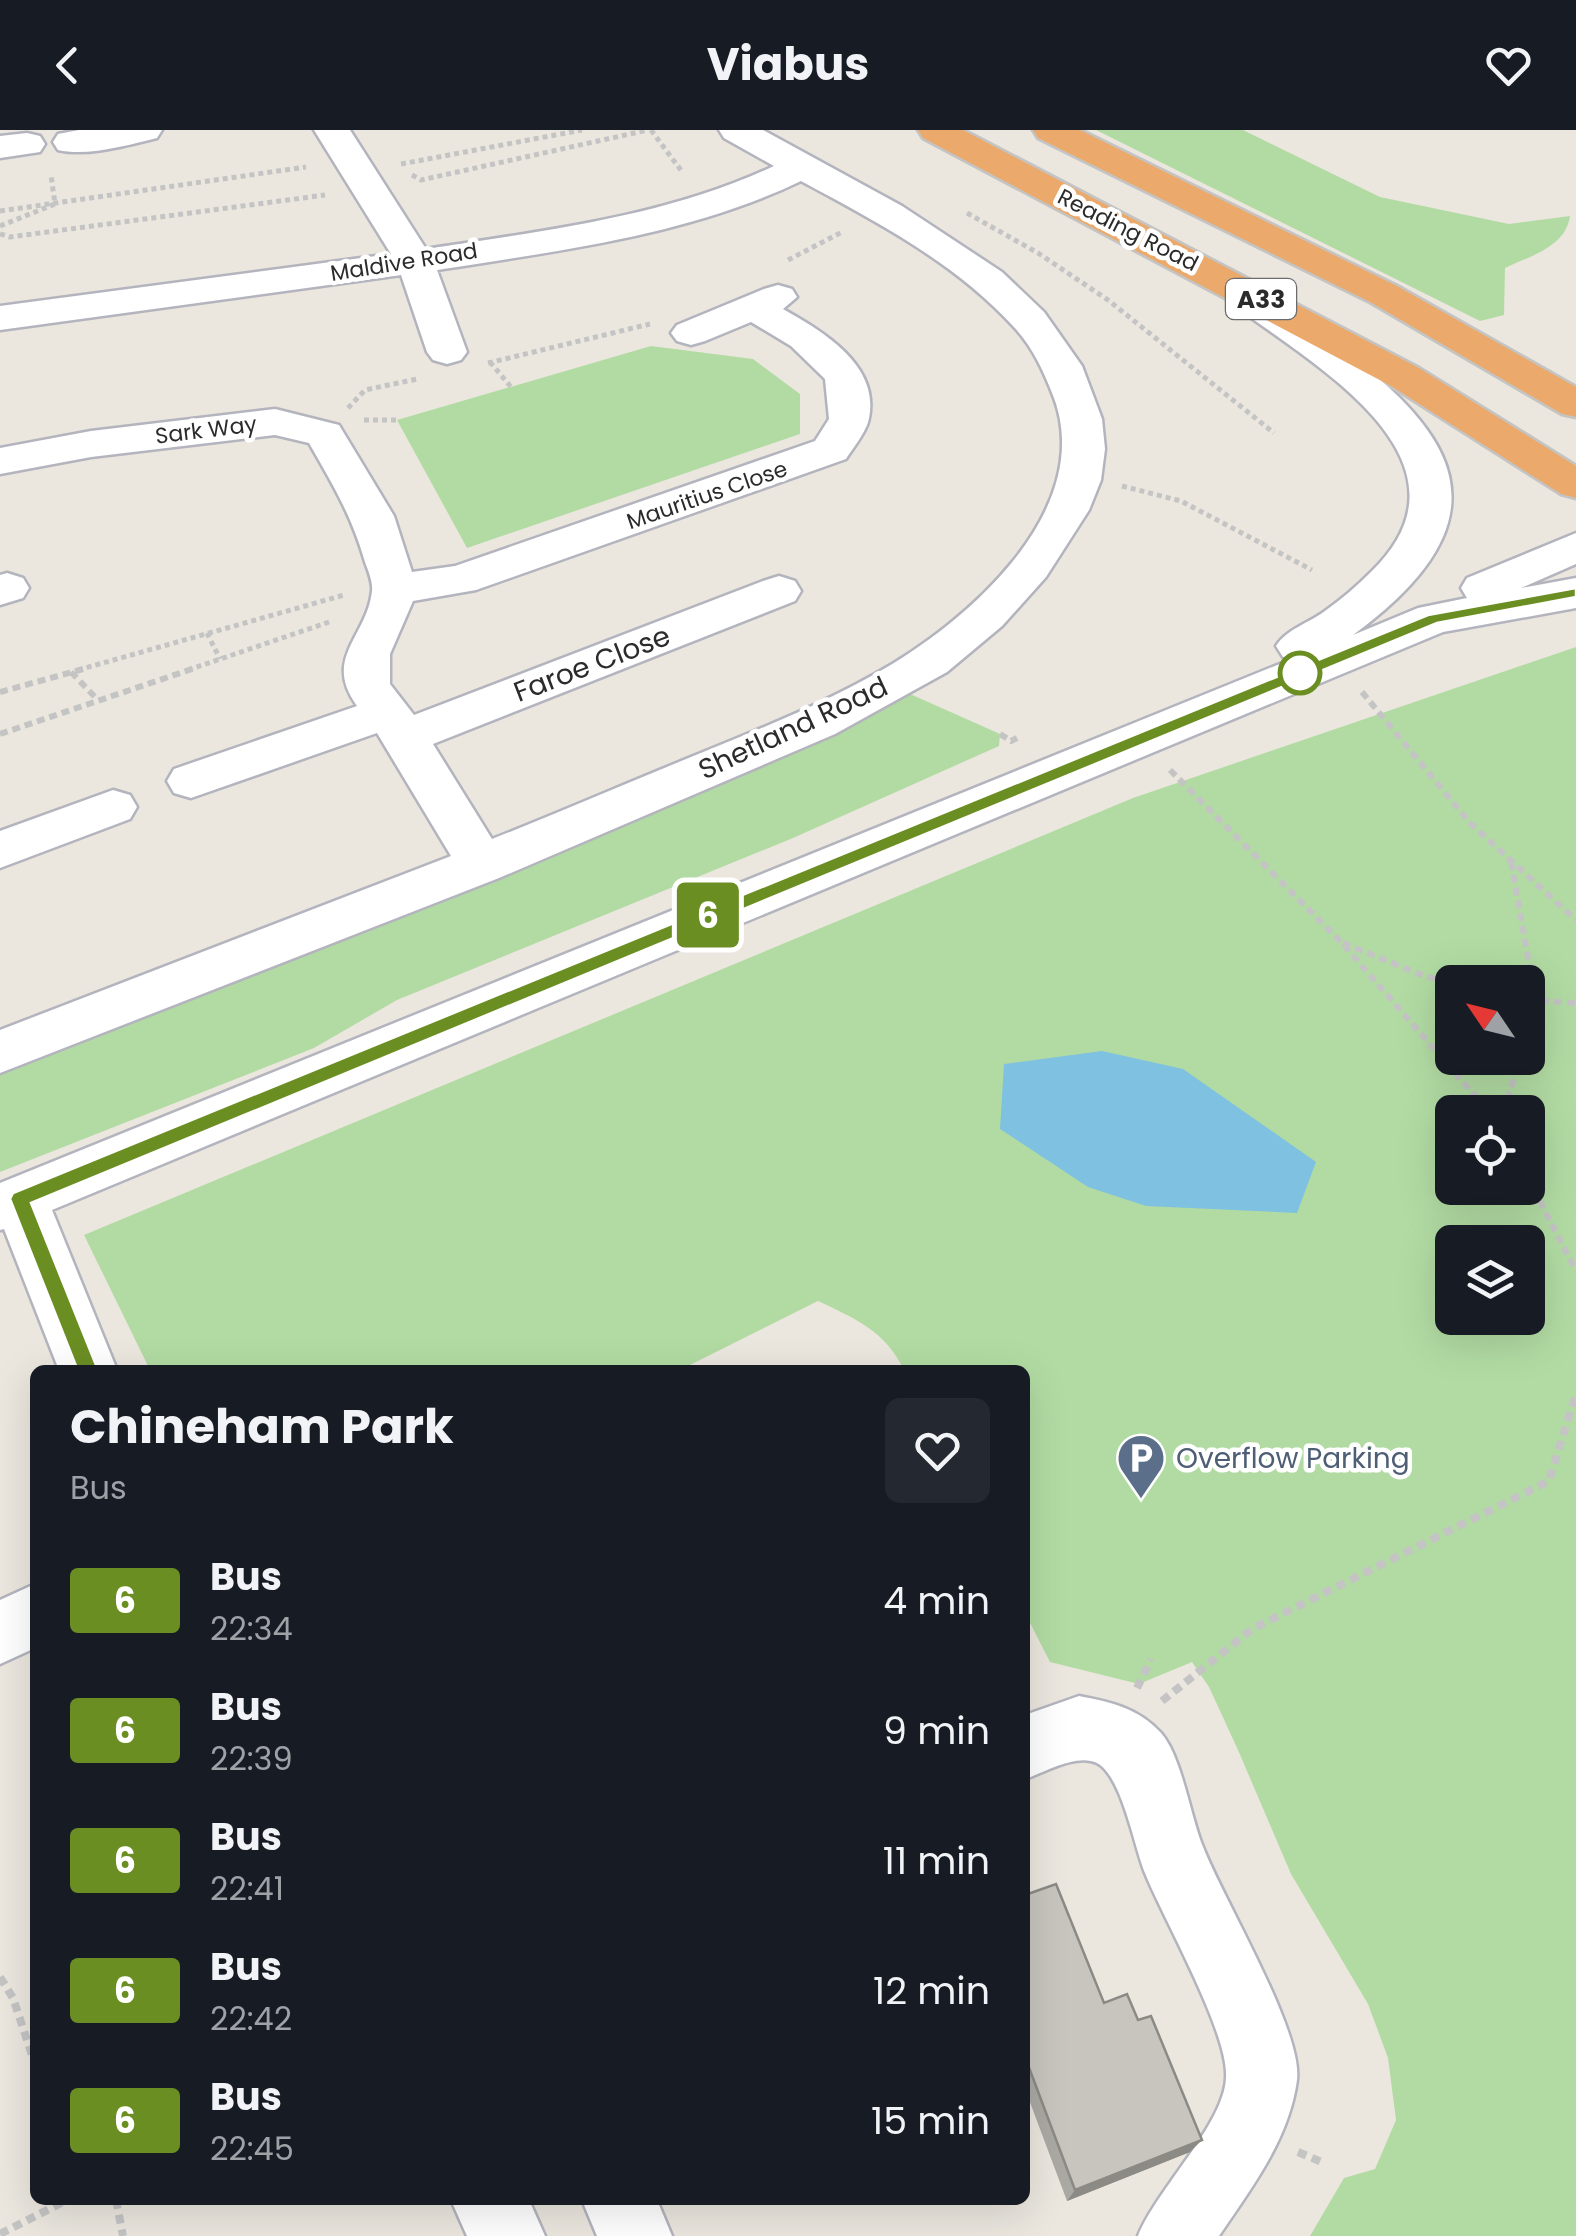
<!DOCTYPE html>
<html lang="en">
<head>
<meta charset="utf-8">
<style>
  :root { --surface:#171b24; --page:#242831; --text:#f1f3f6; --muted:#9ea1a6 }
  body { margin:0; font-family:Poppins,sans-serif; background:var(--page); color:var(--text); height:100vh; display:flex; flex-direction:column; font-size:38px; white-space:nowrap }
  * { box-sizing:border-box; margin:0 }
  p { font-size:32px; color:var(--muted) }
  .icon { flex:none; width:55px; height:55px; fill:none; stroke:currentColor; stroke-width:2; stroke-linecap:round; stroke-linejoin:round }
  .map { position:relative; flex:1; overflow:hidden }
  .side { position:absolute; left:30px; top:1235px; width:1000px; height:840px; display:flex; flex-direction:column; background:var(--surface); border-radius:15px; box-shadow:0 10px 40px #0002 }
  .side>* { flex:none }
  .badge { padding:0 20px; border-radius:8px; font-size:35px; line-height:65px }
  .needle { width:65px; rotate:305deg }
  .controls { position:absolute; left:1435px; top:835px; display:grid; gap:20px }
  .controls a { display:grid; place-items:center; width:110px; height:110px; border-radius:15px; background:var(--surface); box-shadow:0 10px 40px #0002; font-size:50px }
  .map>.badge { position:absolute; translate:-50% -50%; box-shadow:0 0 0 5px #fff }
  .round { display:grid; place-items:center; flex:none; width:105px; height:105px; border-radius:15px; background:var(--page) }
  .summary { display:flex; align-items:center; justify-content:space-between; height:170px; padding:0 40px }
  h1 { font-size:48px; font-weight:700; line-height:75px }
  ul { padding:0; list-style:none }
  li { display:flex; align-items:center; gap:30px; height:130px; padding:0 40px }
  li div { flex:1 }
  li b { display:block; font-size:38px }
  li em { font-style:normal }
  li .badge { min-width:110px; font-weight:700; text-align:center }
  header { display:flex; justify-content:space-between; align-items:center; height:130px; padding:0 40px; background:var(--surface); font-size:45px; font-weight:700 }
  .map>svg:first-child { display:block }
  .green { fill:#b2dba3; fill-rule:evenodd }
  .water { fill:#7fc1e0 }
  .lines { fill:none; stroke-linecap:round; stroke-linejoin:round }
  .minor-casing { stroke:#b3b4bd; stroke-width:5 }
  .highway-casing { stroke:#c4c4c4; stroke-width:5 }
  .path-far2 { stroke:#c4c4c4; stroke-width:5; stroke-dasharray:5 4; stroke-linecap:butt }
  .path-far1 { stroke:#c4c4c4; stroke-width:6; stroke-dasharray:8 5; stroke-linecap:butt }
  .path { stroke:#c4c4c4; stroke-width:8; stroke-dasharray:9 6; stroke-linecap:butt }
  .minor { fill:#fff; fill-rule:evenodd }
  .highway { fill:#ebaa6b; fill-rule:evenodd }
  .wall { fill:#aba9a3 }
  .shaded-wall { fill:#8b8a85 }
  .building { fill:#c7c5be; stroke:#8b8a85; stroke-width:2.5 }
  .line { fill:#6b8e23; stroke:#fff; stroke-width:2.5 }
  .stop-dot { fill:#fff; stroke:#6b8e23; stroke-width:5 }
  .labels { text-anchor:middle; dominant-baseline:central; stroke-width:9; stroke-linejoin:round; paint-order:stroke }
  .far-street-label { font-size:22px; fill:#2b2b2b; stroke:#fff }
  .shield { fill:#fff; stroke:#6b6b6b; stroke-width:2.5 }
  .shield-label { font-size:25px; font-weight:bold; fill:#2b2b2b }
  .street-label { font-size:28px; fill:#2b2b2b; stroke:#fff }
  .service-label { font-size:28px; fill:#4e5e75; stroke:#fff; text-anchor:start }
</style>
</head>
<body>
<header><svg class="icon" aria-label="back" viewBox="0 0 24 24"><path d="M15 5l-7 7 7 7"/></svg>Viabus<svg class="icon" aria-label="heart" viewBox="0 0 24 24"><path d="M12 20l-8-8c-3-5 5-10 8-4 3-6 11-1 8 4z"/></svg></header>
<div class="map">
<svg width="1576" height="2106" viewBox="0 0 1576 2106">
  <rect width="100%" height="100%" fill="#ebe7df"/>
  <path class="green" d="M1096,0H1243L1380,67L1509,94L1570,86C1566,117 1530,126 1505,138L1504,185L1480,191Z
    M651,216L753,229L800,264V304L467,418L397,290Z
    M1576,517V2106H1310L1344,2048L1375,2039L1396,1990L1388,1928L1368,1874L1291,1744L1238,1620L1209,1557L1192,1532L1139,1554L1050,1532L1025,1483V1240H904C885,1201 856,1189 818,1171L680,1240H150L84,1105L1133,668ZM1452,852H1528V928H1452ZM1452,982H1528V1058H1452ZM1452,1112H1528V1188H1452Z
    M890,555L1000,604L999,616L793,708L397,870L314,918L0,1042V922Z"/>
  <path class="water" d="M1102,921L1183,939L1316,1032L1297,1083L1146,1076L1088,1057L1000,999L1004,934Z"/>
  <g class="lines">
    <g class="minor-casing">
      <path id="minor" d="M79,0H162L157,8C128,15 87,27 58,20L53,12L58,4Z
        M314,0H350L426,119C542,101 666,87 774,36L724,8L719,0H763L902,76L1002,142L1044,182L1082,236L1102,289L1105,319L1101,350L1089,380L1046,447L1002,496L947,542L835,604L499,748L0,943V900L451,726L377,603L191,668L174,663L167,651L174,639L357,576C322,528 367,507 372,461C373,452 368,440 365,432C351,384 333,355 309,313L275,305L91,327L0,344V318L91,301L275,279L339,295L394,386L412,442L455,436L815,311L829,289L825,249L791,216L751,192L705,211L691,215L677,211L671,203L677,195L764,159L778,155L792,159L797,167L783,179C822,201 880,235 869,288C867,301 853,318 846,329L476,460L413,471L390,524V554L414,585L763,451L779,446L795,451L801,461L795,471L433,614L492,709C553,685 613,659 674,634C742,606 811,580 875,544C964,495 1096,382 1054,268C1044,242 1033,217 1013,196C954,132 877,92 801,51C689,105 559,121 437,140L467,222L461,230L447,234L433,230L427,222L401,145L0,200V176L391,124Z
        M27,3L40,6L45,14L40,22L0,28V6Z
        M1246,154L1260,158C1396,259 1561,353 1353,505L1418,478L1467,468L1461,458L1467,448L1576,403V434L1521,458L1576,448V478L1443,502L52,1080L117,1240H59L4,1099L0,1100V1053L1292,529L1283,527L1276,516C1287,499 1309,493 1325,481C1342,469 1357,456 1371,442C1487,330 1312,234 1232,174L1227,166L1232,158Z
        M7,443L23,448L29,458L23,468L0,475V445Z
        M113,660L130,665L137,677L130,689L0,738V701Z
        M35,1454V1518L0,1534V1470Z
        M1079,1566C1111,1572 1138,1578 1161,1603C1182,1627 1190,1686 1203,1717C1223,1769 1303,1901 1297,1950C1289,2010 1251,2058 1219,2106H1138C1157,2059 1224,1994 1226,1948C1229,1903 1164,1790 1145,1743C1134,1716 1122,1646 1097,1633C1077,1623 1045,1642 1025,1649V1585Z
        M451,2070H529L545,2106H467Z
        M582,2070H657L672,2106H597Z"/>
    </g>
    <g class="highway-casing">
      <path id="highway" d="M918,0H963L1419,238L1576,336V368L1561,364L1391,256L923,8Z
        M1033,0H1080L1397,156L1576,257V287L1562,284L1370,172L1038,8Z"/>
    </g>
    <path class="path-far2" d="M651,0L683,43
      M401,34L582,0
      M412,45L421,50L648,0
      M0,81L306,37
      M967,83L1038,123L1108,170L1274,303
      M0,96L55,74L51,45
      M0,104L10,107L325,65
      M788,130L844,101
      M490,232L511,257
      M488,233L650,194
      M348,278L365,260L417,249
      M364,290H397
      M1122,356L1181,371L1312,440
      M207,503L220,529
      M78,540L344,465
      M188,540L332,491"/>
    <path class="path-far1" d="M71,542L97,569
      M0,562L87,538
      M1362,562L1470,693L1576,790
      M0,604L195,538
      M1000,604L1011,611L1017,608
      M1170,640L1342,813L1489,982
      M1511,732L1536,872L1528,902
      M1343,813L1424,846L1452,853
      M1528,870L1576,873
      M1504,982L1520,928
      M1528,1048L1576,1141"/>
    <path class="path" d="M1137,1558L1151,1529
      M1162,1571L1252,1499L1549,1351L1576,1263
      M0,1847L13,1868L35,1934
      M1298,2022L1324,2033
      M116,2070L123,2106
      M0,2104L67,2070"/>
    <use href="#minor" class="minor"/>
    <use href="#highway" class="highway"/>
  </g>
  <path class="wall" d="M1025,1765L1104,1873L1190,2022L1067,2071L1025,1959Z"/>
  <path class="shaded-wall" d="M1202,2010L1190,2022L1067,2071L1075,2060Z"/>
  <path class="building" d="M1056,1754L1104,1873L1127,1864L1138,1890L1151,1886L1202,2010L1075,2060L1025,1927V1765Z"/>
  <path class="line" d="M1576,458V467L1437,493L31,1073L98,1240L95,1246H80L10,1069L13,1063L1428,485Z"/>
  <defs>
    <g id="parking-pin" transform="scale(2.5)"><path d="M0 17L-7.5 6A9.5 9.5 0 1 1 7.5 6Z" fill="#5c6f8a" stroke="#fff"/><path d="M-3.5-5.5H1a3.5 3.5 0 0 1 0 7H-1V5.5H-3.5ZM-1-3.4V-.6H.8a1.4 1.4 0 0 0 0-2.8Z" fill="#fff"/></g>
  </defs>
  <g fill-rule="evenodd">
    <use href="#parking-pin" x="1141" y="1328"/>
  </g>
  <circle class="stop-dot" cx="1300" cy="543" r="20"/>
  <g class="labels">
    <g class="far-street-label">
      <text transform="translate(1128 100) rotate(27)">Reading Road</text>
      <text transform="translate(404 132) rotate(-9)">Maldive Road</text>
      <text transform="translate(206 300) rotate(-7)">Sark Way</text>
      <text transform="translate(707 365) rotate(-19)">Mauritius Close</text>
    </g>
    <rect class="shield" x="1226" y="149" width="70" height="40" rx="8"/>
    <g class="shield-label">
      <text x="1261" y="169">A33</text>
    </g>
    <g class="street-label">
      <text transform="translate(592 534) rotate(-21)">Faroe Close</text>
      <text transform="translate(793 598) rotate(-25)">Shetland Road</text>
    </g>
    <g class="service-label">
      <text x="1176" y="1328">Overflow Parking</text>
    </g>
  </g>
</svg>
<div class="controls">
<a><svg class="needle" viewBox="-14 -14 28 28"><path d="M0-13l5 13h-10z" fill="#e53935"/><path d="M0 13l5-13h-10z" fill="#9ea1a6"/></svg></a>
<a><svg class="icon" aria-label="locate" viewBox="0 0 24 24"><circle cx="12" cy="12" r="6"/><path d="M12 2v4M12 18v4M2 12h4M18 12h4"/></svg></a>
<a><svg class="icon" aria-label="layers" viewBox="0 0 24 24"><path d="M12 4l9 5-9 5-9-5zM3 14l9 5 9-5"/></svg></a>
</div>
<b class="badge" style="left:708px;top:785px;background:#6b8e23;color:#fff">6</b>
<section class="side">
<div class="summary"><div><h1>Chineham Park</h1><p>Bus</p></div><a class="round"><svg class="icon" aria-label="heart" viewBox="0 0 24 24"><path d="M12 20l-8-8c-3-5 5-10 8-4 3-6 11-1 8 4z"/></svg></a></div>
<ul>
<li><span class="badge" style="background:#6b8e23;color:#fff">6</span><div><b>Bus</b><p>22:34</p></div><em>4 min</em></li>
<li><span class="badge" style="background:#6b8e23;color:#fff">6</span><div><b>Bus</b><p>22:39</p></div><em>9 min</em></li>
<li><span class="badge" style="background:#6b8e23;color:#fff">6</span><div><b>Bus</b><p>22:41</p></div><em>11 min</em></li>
<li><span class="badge" style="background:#6b8e23;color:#fff">6</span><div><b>Bus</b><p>22:42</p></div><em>12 min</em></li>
<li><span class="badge" style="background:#6b8e23;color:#fff">6</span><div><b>Bus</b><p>22:45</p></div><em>15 min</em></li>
</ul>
</section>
</div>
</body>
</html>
